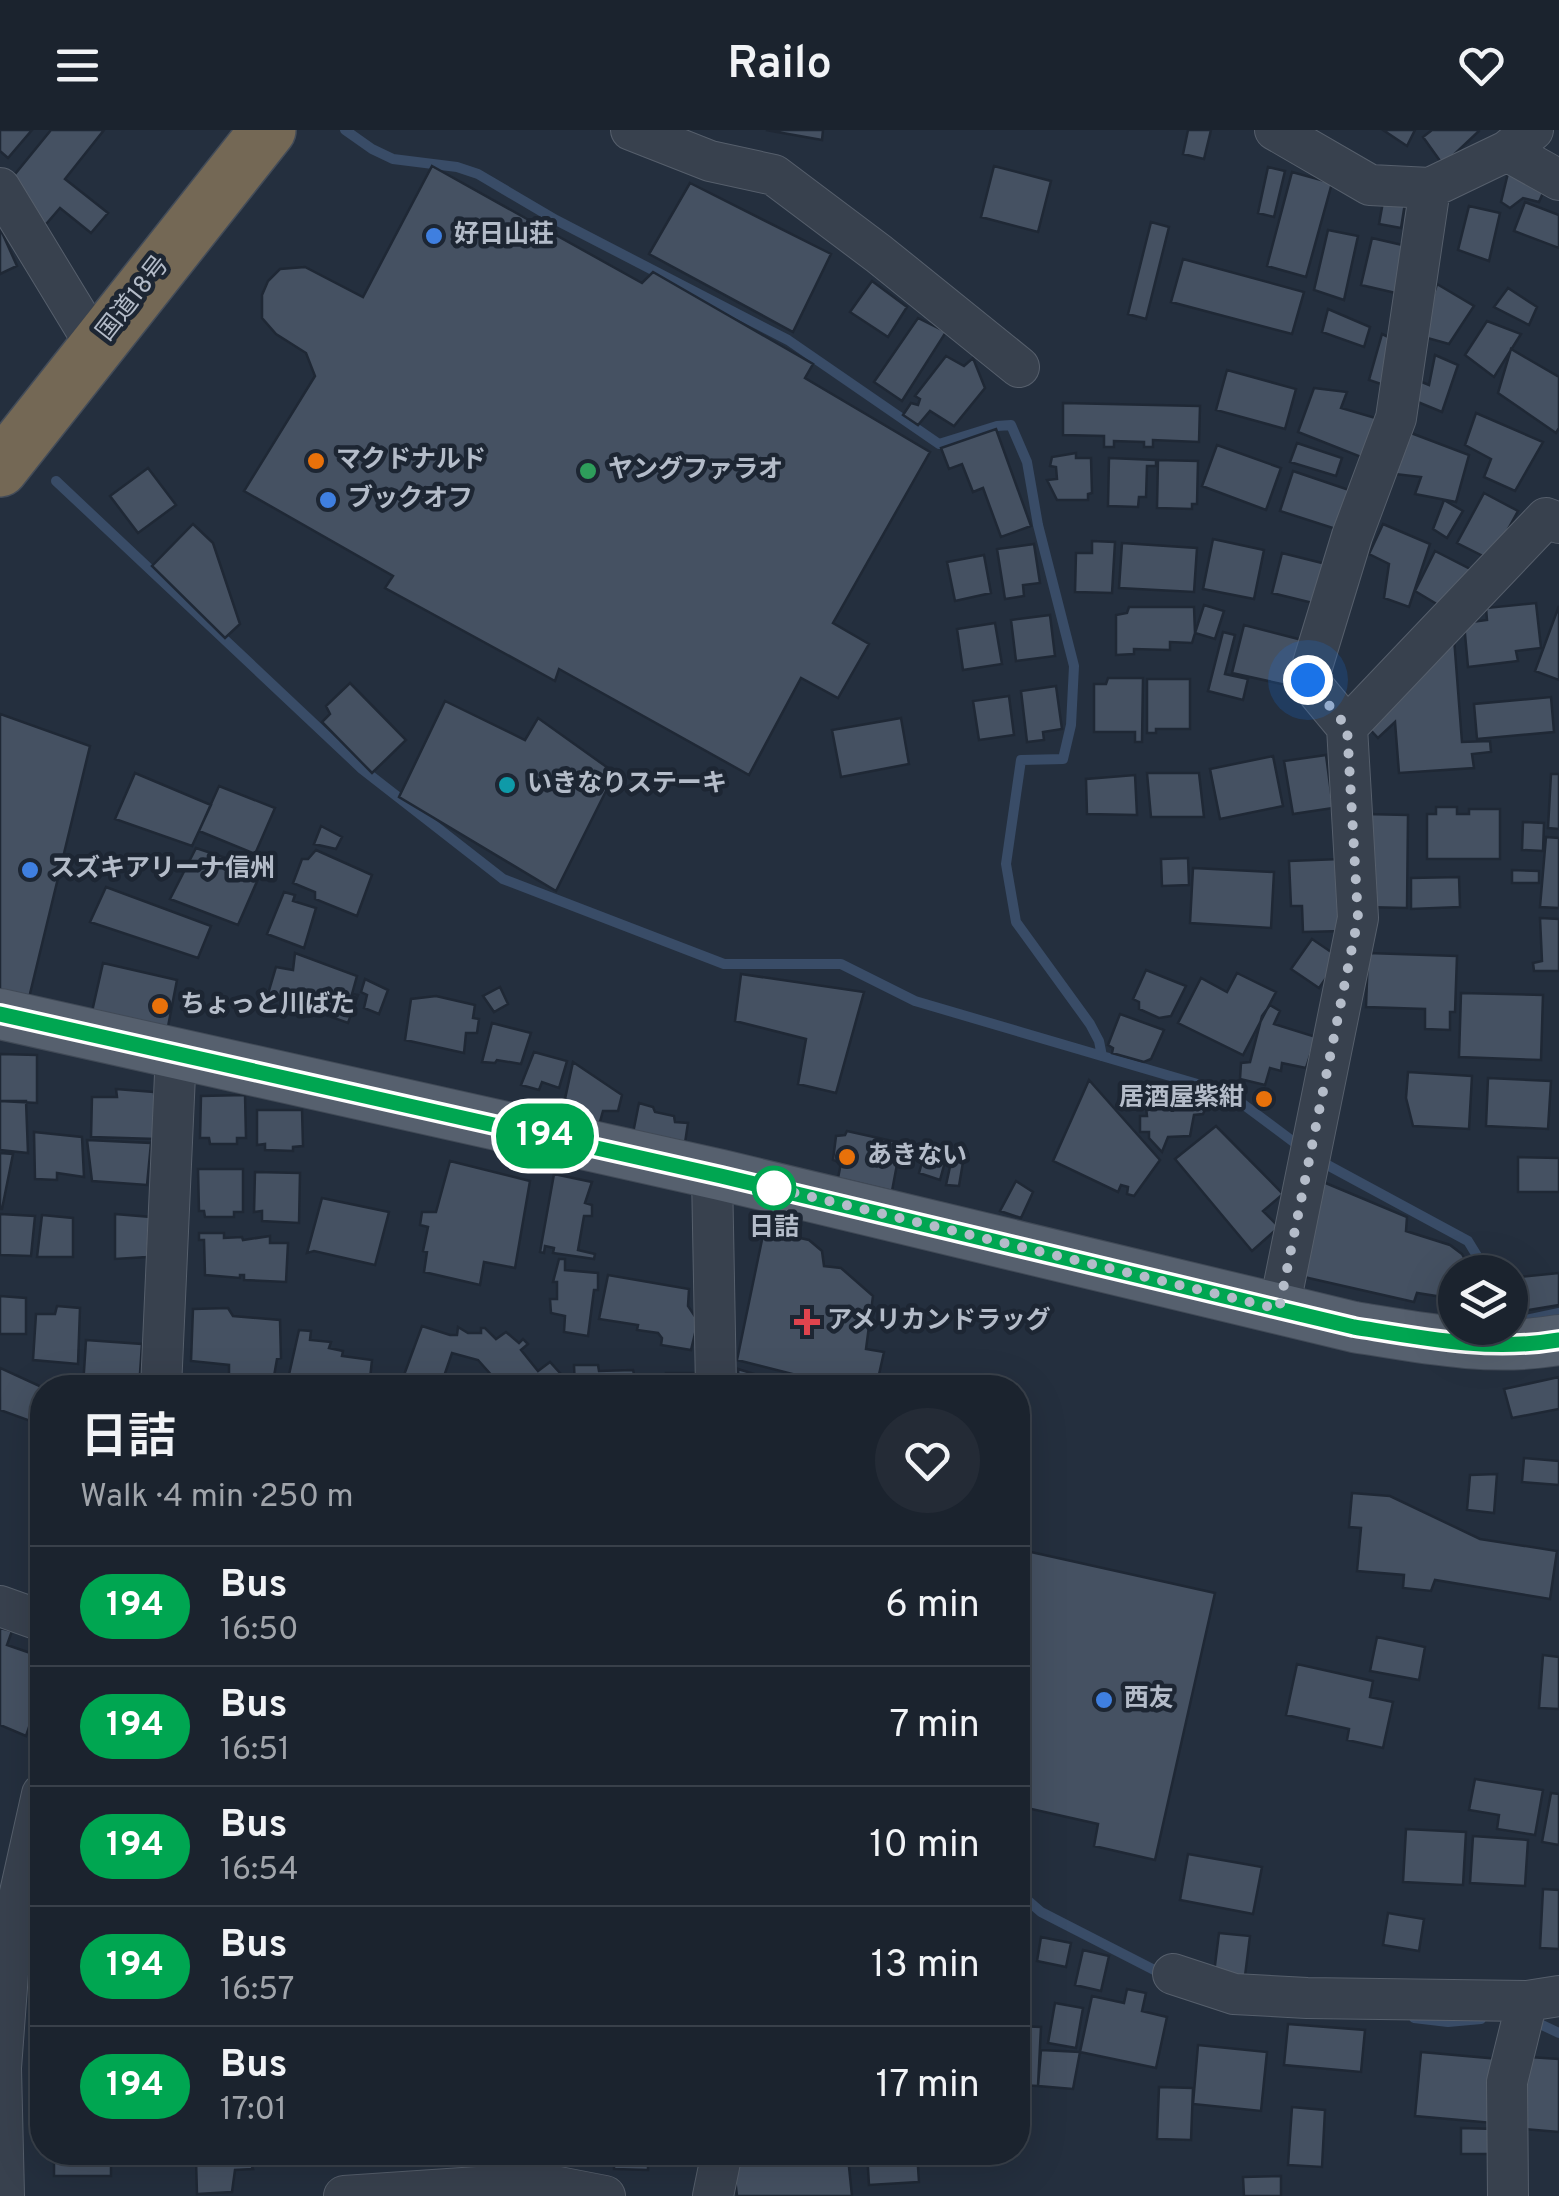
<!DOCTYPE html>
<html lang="en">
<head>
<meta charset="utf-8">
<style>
  :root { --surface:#1b232e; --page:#242b36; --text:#f1f3f6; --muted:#a0a4aa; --line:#39404a }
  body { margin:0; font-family:Overpass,"Noto Sans JP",sans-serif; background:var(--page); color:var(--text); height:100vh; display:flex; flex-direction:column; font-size:38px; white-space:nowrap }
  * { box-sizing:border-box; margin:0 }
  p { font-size:32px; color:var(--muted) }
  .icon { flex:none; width:55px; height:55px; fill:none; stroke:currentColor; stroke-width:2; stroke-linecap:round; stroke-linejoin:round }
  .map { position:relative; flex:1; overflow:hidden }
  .drawer { position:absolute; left:30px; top:1245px; width:1000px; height:790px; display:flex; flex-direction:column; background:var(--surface); border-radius:40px; box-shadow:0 10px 40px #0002,0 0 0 2px var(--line) }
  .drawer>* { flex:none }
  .badge { padding:0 20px; border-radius:32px; font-size:35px; line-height:65px }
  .fabs { position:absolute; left:1438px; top:1125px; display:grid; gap:20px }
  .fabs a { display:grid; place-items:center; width:90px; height:90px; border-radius:50%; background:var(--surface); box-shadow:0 10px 40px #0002,0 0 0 2px var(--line); font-size:50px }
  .you { position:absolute; width:50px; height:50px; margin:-25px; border:8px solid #fff; border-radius:50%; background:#1a73e8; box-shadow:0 0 0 15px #1a73e833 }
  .map>.badge { position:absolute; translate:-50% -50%; box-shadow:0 0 0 5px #fff }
  .round { display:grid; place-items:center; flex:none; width:105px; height:105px; border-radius:52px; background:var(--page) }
  .head { display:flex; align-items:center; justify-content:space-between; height:170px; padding:0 50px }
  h1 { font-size:48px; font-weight:600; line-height:75px }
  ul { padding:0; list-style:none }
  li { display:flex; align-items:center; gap:30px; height:120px; padding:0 50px; border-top:2px solid var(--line) }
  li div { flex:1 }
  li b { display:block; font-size:38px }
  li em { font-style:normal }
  li .badge { min-width:110px; font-weight:700; text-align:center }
  header { display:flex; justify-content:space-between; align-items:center; height:130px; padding:0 50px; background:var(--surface); font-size:45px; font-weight:600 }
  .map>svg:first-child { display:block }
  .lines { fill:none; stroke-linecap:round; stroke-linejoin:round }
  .stream { stroke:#394c67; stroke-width:10 }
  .building { fill:#455162; stroke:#1f2835; stroke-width:2.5 }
  .minor-casing { stroke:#565f6c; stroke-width:42 }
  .major-casing { stroke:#414a57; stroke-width:52 }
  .highway-casing { stroke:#434c59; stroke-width:58 }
  .minor { stroke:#38414e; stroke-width:40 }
  .major { stroke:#56606e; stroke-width:50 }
  .highway { stroke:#746855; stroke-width:55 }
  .line-casing { stroke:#fff; stroke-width:22 }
  .line { stroke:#00a651; stroke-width:15 }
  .walk { stroke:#b4bcc9; stroke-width:10; stroke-dasharray:0 18 }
  .shop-dot { fill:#3f7fe0; stroke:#1d2633; stroke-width:4 }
  .food-dot { fill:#e8710a; stroke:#1d2633; stroke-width:4 }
  .leisure-dot { fill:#2e9e5b; stroke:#1d2633; stroke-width:4 }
  .culture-dot { fill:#0f9aa8; stroke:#1d2633; stroke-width:4 }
  .stop-dot { fill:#fff; stroke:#00a651; stroke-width:5 }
  .health-dot { fill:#e0444e; stroke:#1d2633; stroke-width:4 }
  .labels { text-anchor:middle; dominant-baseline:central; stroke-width:9; stroke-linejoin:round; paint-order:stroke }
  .poi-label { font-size:25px; font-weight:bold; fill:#b4bcc9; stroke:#1d2633; text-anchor:start }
  .street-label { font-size:25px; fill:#b4bcc9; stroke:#1d2633 }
  .stop-label { font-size:25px; font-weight:bold; fill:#b4bcc9; stroke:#1d2633 }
</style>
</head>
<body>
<header><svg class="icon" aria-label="menu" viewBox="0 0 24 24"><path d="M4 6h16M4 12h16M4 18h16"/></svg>Railo<svg class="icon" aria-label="heart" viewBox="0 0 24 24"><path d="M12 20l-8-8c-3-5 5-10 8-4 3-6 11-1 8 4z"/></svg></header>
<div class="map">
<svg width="1559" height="2066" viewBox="0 0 1559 2066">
  <rect width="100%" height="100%" fill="#242f3e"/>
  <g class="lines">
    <path class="stream" d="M345,0L372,19L393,29L457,37L478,44L556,90L788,210L939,314L997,296L1011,295L1027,332L1038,395L1074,536L1071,595L1063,629L1021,630L1006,734L1016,792L1090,894L1099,911L1102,926
      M56,351L362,639L503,749L724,834H841L915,871L1228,963L1299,1016
      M1320,1031L1468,1111L1487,1142
      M1526,1190L1559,1183
      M1018,1762L1041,1782L1164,1845
      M1414,1888L1448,1892L1481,1889
      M1542,1895L1559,1903"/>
  </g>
  <path class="building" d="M0,0H32L8,28L0,21Z
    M51,0H104L65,49L108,83L91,103L60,78L47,93L31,102L7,54Z
    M766,0H823L822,10Z
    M1188,0H1211L1204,29L1183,24Z
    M1383,0H1415L1407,16Z
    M1432,0H1479V1L1443,35L1423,7Z
    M432,36L642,153L653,142L813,234L805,248L930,322L833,493L869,514L838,568L801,548L749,645L559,539L555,551L385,458L393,446L244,361L315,246L306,223L276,204L262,188V165L268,151L280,139L305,137L363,167Z
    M994,36L1051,51L1038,102L981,87Z
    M1268,37L1285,41L1274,87L1258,83Z
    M1292,42L1332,53L1306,147L1267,136Z
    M1508,43L1543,63L1539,72L1523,68L1510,78L1501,72Z
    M690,53L831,124L793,202L649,124Z
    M1384,66L1405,73L1401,98L1379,94Z
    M1525,72L1559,85V118L1514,101Z
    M1469,76L1500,83L1489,131L1458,120Z
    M1151,92L1169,97L1146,189L1128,184Z
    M0,98L17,136L0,144Z
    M1328,100L1358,106L1344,170L1314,160Z
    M1372,108L1411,117L1400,164L1361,155Z
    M1183,129L1304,162L1292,204L1171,172Z
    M872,151L907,177L888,207L850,182Z
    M1437,154L1474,176L1449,214L1420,206Z
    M1508,158L1537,177L1529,195L1494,177Z
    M1328,179L1370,197L1364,217L1322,202Z
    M918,188L946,202L902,271L874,252Z
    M1487,191L1521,204L1494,247L1465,225Z
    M1382,204L1397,211L1390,257L1369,250Z
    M1511,219L1559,247V298L1556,303L1498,263Z
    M1435,225L1458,235L1442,282L1408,268L1412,248L1429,255Z
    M946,226L964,236L973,228L985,258L954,296L930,281L918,295L903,285L911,273L918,275L920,269L915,266Z
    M1227,240L1296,259L1285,299L1216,280Z
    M1314,258L1347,262L1341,278L1379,289L1361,327L1298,302Z
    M1063,273L1200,276L1199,312L1153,310V317H1144V312L1114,311V317H1104V306L1063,305Z
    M1476,283L1543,312L1515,361L1484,347L1491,329L1465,315Z
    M996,299L1031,396L1001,407L983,358L973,362L962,334L949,339L941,318Z
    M1411,303L1469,325L1456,372L1415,364L1421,347L1395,344Z
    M1297,313L1342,328L1336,346L1290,332Z
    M1217,315L1281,338L1266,380L1202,356Z
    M1076,323V328H1091L1092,363L1088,364V370H1057L1047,350L1057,349L1056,337L1050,336L1052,327Z
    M1109,328L1156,330V336H1147L1146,367H1139L1138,377L1108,376Z
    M1158,330L1198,331L1197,374H1192V379L1157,378Z
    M148,338L176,375L138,403L110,366Z
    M1293,341L1355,362L1342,401L1280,381Z
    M1484,363L1518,381L1491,430L1457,413Z
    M1444,370L1463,381L1447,408L1433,399Z
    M193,394L213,413L240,494L225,508L152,436Z
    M1383,394L1430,414L1409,477L1384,468L1389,434L1369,424Z
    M1213,409L1264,420L1254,469L1203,459Z
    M1092,411L1115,412L1112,463L1075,462L1076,423H1092Z
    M1122,413L1197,418L1194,462L1119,458Z
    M1034,414L1040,453L1023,455L1024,466L1005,469L997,419Z
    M1435,421L1472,440L1440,476L1415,461Z
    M1282,423L1330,435L1321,475L1272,463Z
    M984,425L991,463L955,471L947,432Z
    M1536,473L1541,518L1516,521L1518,531L1468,537L1464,493L1487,490L1486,478Z
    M1204,475L1224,481L1215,509L1195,503Z
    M1559,476V550L1535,541Z
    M1129,477H1194L1195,503L1192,513L1170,512V520L1134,519V524L1116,525V485L1127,483Z
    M1050,485L1055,526L1016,531L1011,490Z
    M995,493L1002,534L963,540L957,499Z
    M1244,495L1306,511L1295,557L1232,543Z
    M1223,502L1235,505L1225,544L1248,549L1243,570L1208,561Z
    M1454,508L1462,612L1490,611L1491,622L1472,624L1474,638L1399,643L1395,592L1378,608L1365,594Z
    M1108,548H1143L1142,612H1135V602H1094V554H1106Z
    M1147,549H1190V599H1156V603H1147Z
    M350,553L406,610L372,643L322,592L330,584L326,576Z
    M1056,556L1062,599L1043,602L1044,610L1027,612L1021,561Z
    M1009,566L1014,605L979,610L973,571Z
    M1551,567L1554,602L1477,609L1474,574Z
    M445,571L525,610L538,588L615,643L556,761L399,667Z
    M0,584L90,616L28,872L0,864Z
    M901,588L909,634L841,647L832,600Z
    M1326,625L1333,678L1293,684L1284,631Z
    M1273,626L1283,676L1220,689L1210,639Z
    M135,643L211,675L192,716L115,689Z
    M1147,643H1199L1204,687H1151Z
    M1551,644H1559V699L1548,698Z
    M1135,645L1137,685L1087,684L1086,649Z
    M219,656L275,678L255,724L199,701Z
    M1436,677H1457V684H1469V679H1500V729H1427V684H1436Z
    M1365,684L1408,685L1407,778L1364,777Z
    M1523,692L1544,693L1543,721L1522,720Z
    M321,696L342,707L336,719L314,714Z
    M1546,707L1559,708V778L1540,777Z
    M196,718L262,740L238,795L170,769Z
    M316,720L372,745L357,786L315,769V762L293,753L302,729H308Z
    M1188,728L1189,755L1162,756L1161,729Z
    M1340,729L1343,801L1303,802L1302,776H1291L1289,731Z
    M1193,738L1274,742L1271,798L1190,793Z
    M1512,740L1539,741V753H1512Z
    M1459,747L1460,777L1411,779V748Z
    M106,757L211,796L198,828L90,792Z
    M284,762L295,765L293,771L316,778L304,818L267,804Z
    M1540,788L1559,789V841H1534L1533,833L1542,831Z
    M1312,809L1340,828L1319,858L1291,839Z
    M295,823L357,846L352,864L358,865L348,893L268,864L276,837L293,840Z
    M1368,823L1457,826L1455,882H1450V900L1425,899V879L1366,877Z
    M103,833L177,850L166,907L91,886Z
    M1146,840L1186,856L1171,886L1159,888L1139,879V872L1133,869Z
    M1237,843L1276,862L1243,925L1178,893L1201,848L1227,862Z
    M741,844L864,862L836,963L798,954L806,909L735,891Z
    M365,849L388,860L379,884L364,878L367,865L361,862Z
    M500,857L508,874L494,882L483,866Z
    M1461,863L1543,865L1541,930L1459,927Z
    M436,866L475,875L473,888L479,889L477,903H466L464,923L405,910L411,869Z
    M1270,875L1280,881L1274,894L1316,907L1306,938L1282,933L1281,941L1270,938L1265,955L1240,949L1241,933L1250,932L1262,886Z
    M1120,884L1164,900L1151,929L1144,932L1112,923L1113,918L1108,915Z
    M492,893L531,903L521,934L497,930L495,933L482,932Z
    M534,922L567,931L559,958L542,952L539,960L521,955Z
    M0,924L37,925V973L0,971Z
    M573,932L622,965L618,981H603L598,999L560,992Z
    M1408,942L1472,946L1469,999L1413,996L1406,968Z
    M1488,948L1551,951L1548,999L1486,996Z
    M1089,950L1160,1030L1134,1066L1127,1064L1128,1057L1121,1055L1118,1062L1053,1031Z
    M1137,957L1195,968L1198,973L1207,975L1203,984L1194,985L1190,1006L1168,1007L1162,1022L1149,1008V1002H1140V986H1147L1146,977H1134Z
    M116,959L154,962L157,1009L91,1007L92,967H117Z
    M245,965L246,1008H237V1014H210L209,1008H200L201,966Z
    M0,971H26L28,1023L0,1020Z
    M639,973L653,977L655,982L674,986L675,992L688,993L685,1013L632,1008Z
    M257,980H302L303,1016L293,1017V1021L265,1020V1014L257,1015Z
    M1216,996L1283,1064L1263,1081L1279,1097L1252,1121L1175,1029Z
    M847,1001L901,1013L892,1061L838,1048L841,1033L833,1030L836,1006L845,1005Z
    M34,1002L82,1007L84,1047L57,1043V1050L35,1049Z
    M87,1010L151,1013L147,1055L92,1051Z
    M925,1022L946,1028L940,1050L919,1043Z
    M0,1023L13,1024L2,1079H0Z
    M1518,1027L1559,1028V1062H1518Z
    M450,1031L530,1051L515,1138L484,1132L480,1155L424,1142L427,1122L423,1121L428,1097L420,1095L422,1082H436Z
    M951,1032H963L959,1056L946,1055Z
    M198,1039H243V1082H234V1087H205L204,1081H199Z
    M255,1042L300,1043L299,1093L262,1091V1081L254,1082Z
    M554,1044L592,1052L585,1073L592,1075V1086H584L578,1120L595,1124L594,1129L553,1123L554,1118L545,1116L544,1123L540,1122Z
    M1316,1049L1407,1087L1406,1101L1450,1115L1462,1124L1472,1142H1455V1169L1417,1163L1414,1172L1304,1147Z
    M1016,1051L1033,1062L1021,1088L1000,1081Z
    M322,1068L389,1082L375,1135L314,1121L307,1123Z
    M0,1084L35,1086L31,1126L0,1125Z
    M115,1084L151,1087L147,1127L115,1129Z
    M42,1085L73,1088V1127H37Z
    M764,1100L809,1110L822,1121L824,1136L841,1138L873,1166L866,1219L884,1222L876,1258H824V1252L737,1230Z
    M199,1103H224V1108L242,1107L243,1110L270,1106V1113H288L286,1152L244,1150V1145H240V1148L205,1145L204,1110H199Z
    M559,1129H565V1140L598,1143V1160H594L588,1206L564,1202L565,1186L551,1183L550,1169H557V1152H553Z
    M1559,1143V1175L1510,1183V1148Z
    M608,1145L689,1159L688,1176L698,1191L691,1220L661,1215L662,1208L658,1203L637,1200L638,1195L599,1189Z
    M0,1166L26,1168V1204H0Z
    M57,1176L80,1178L78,1234L33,1230L36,1184H55Z
    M228,1178L233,1186L280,1190L281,1228L277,1229L273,1252L229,1250V1235L191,1231L193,1179Z
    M422,1196L450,1205H457L458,1197L468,1203H481V1198H485L496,1209L506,1202L519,1213L523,1209L528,1214L521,1220L538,1241L550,1232L569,1253L565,1258H503L478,1230L452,1223L440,1258L404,1245Z
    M299,1200L311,1201L310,1210L331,1212L329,1218L343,1221L342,1226L372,1230L369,1258H286Z
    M86,1210L142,1214L139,1258L83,1257Z
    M574,1235H598L599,1241L633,1240L634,1244L652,1245V1258H575Z
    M0,1238L44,1258L42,1271L33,1292L0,1280Z
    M738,1239L777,1251L812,1254V1258H739Z
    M666,1243H699V1258H666Z
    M1559,1247V1279L1512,1288L1504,1259Z
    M1524,1328L1559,1331V1355L1522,1352Z
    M1497,1344L1494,1383L1467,1380L1470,1345Z
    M1352,1363L1390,1366L1480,1409L1557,1421L1550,1469L1435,1450L1431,1461L1403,1458L1404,1445L1357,1441L1361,1398L1349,1397Z
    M1022,1420L1215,1463L1155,1730L1094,1716L1098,1694L1018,1676V1438Z
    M0,1498L12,1501L7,1515L42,1527V1559L26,1606L0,1595Z
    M1377,1507L1425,1517L1419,1550L1370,1541Z
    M1543,1525L1559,1527V1579L1539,1578Z
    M1297,1534L1373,1551L1370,1567L1393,1572L1383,1618L1347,1610L1349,1599L1286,1585Z
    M1475,1649L1543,1660L1535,1705L1497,1699L1499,1685L1469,1680Z
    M1551,1663L1559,1664V1715L1542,1712Z
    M1406,1699L1466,1702L1463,1755L1403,1752Z
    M1473,1706L1528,1710L1525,1756L1470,1753Z
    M1188,1724L1262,1737L1253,1784L1180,1770Z
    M1543,1759L1559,1760V1819L1540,1818Z
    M1388,1783L1424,1789L1419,1821L1383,1815Z
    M1219,1803L1250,1806L1245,1846L1214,1843Z
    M1041,1807L1071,1813L1066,1837L1037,1831Z
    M1083,1820L1109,1826L1101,1861L1075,1855Z
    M1127,1859L1146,1863L1142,1881L1167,1887L1156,1938L1080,1922L1092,1866L1124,1873Z
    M1055,1873L1083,1878L1076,1918L1048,1913Z
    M1288,1894L1365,1900L1361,1942L1284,1935Z
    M1018,1896L1041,1897L1038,1956L1018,1955Z
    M1198,1915L1267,1922L1261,1981L1193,1974Z
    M1041,1920L1080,1922L1073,1959L1038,1956Z
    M1421,1922L1499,1929L1493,1993L1415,1986Z
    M1529,1927L1559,1929V2002L1523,1999Z
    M1159,1957L1193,1958L1191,2010L1157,2009Z
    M1292,1977L1325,1980L1322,2037L1288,2035Z
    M1461,1998L1494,1999V2024H1461Z
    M54,2022H111V2046H54Z
    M380,2022L379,2032L332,2033V2024Z
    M424,2022H513L425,2030Z
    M614,2022H648V2040L614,2039Z
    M867,2022H917L919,2052L869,2055Z
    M848,2027L852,2066H737L733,2032Z
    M196,2030L250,2032L253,2039L235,2040L232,2062L197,2064Z
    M1281,2046V2066H1244L1243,2047Z"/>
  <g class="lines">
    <g class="minor-casing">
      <path id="minor" d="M631,0L710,31L774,45L879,124L1019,237
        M1275,0L1370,55L1430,58L1507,21L1533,0
        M1507,21L1559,50
        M0,58L96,216
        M1347,597L1546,388L1559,393
        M712,1044L716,1258
        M1279,1179L1358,788L1347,597L1308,550L1352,406L1396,288L1430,58
        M161,1258L176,922
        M0,1476L42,1491
        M1173,1844L1234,1864L1307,1868L1527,1871
        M4,2066L1,1938L11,1803L42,1664
        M344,2066L538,2053L605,2066
        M713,2066L722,2022
        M1508,2066L1507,1952L1527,1871L1559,1866"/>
    </g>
    <g class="major-casing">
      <path id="major" d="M0,884L721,1045L1354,1197C1422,1208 1490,1222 1559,1210"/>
    </g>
    <g class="highway-casing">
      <path id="highway" d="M0,339L268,0"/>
    </g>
    <use href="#minor" class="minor"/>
    <use href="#major" class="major"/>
    <use href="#highway" class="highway"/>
  </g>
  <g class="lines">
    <g class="line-casing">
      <path id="line" d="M0,884L721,1046L1354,1197C1422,1208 1490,1222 1559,1210"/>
    </g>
    <use href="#line" class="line"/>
    <path class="walk" d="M774,1058L758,1054L1279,1179L1358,788L1347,597L1308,550"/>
  </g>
  <g class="shop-dot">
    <circle cx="434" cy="106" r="10"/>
    <circle cx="328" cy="370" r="10"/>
    <circle cx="30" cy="740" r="10"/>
    <circle cx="1104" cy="1570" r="10"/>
  </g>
  <g class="food-dot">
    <circle cx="316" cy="331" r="10"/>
    <circle cx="160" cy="876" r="10"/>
    <circle cx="1264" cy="969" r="10"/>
    <circle cx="847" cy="1027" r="10"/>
  </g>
  <circle class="leisure-dot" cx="588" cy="341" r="10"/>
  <circle class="culture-dot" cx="507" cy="655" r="10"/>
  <circle class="stop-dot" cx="774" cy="1058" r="20"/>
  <path class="health-dot" d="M802 1177h10v10h10v10h-10v10h-10v-10h-10v-10h10z"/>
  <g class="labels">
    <g class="poi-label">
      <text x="454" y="106">好日山荘</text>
      <text x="336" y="331">マクドナルド</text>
      <text x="608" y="341">ヤングファラオ</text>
      <text x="348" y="370">ブックオフ</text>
      <text x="527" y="655">いきなりステーキ</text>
      <text x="50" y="740">スズキアリーナ信州</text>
      <text x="180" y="876">ちょっと川ばた</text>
      <text x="1244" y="969" text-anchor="end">居酒屋紫紺</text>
      <text x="867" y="1027">あきない</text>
      <text x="827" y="1192">アメリカンドラッグ</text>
      <text x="1124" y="1570">西友</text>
    </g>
    <g class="street-label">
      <text transform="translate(134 169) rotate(-52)">国道18号</text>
    </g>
    <g class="stop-label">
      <text x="774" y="1099">日詰</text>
    </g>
  </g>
</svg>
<div class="fabs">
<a><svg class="icon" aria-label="layers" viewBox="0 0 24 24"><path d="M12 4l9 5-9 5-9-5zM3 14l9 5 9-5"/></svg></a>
</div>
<div class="you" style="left:1308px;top:550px"></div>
<b class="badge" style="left:545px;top:1006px;background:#00a651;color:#fff">194</b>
<section class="drawer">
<div class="head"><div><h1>日詰</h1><p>Walk · 4 min · 250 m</p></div><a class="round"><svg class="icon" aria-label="heart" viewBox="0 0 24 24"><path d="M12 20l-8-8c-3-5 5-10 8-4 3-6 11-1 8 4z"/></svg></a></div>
<ul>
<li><span class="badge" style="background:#00a651;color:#fff">194</span><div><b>Bus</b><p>16:50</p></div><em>6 min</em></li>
<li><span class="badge" style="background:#00a651;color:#fff">194</span><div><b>Bus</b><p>16:51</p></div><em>7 min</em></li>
<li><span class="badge" style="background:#00a651;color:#fff">194</span><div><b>Bus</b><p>16:54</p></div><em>10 min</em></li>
<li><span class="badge" style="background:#00a651;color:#fff">194</span><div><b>Bus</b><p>16:57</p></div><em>13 min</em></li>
<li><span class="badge" style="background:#00a651;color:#fff">194</span><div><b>Bus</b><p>17:01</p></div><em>17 min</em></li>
</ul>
</section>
</div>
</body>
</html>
